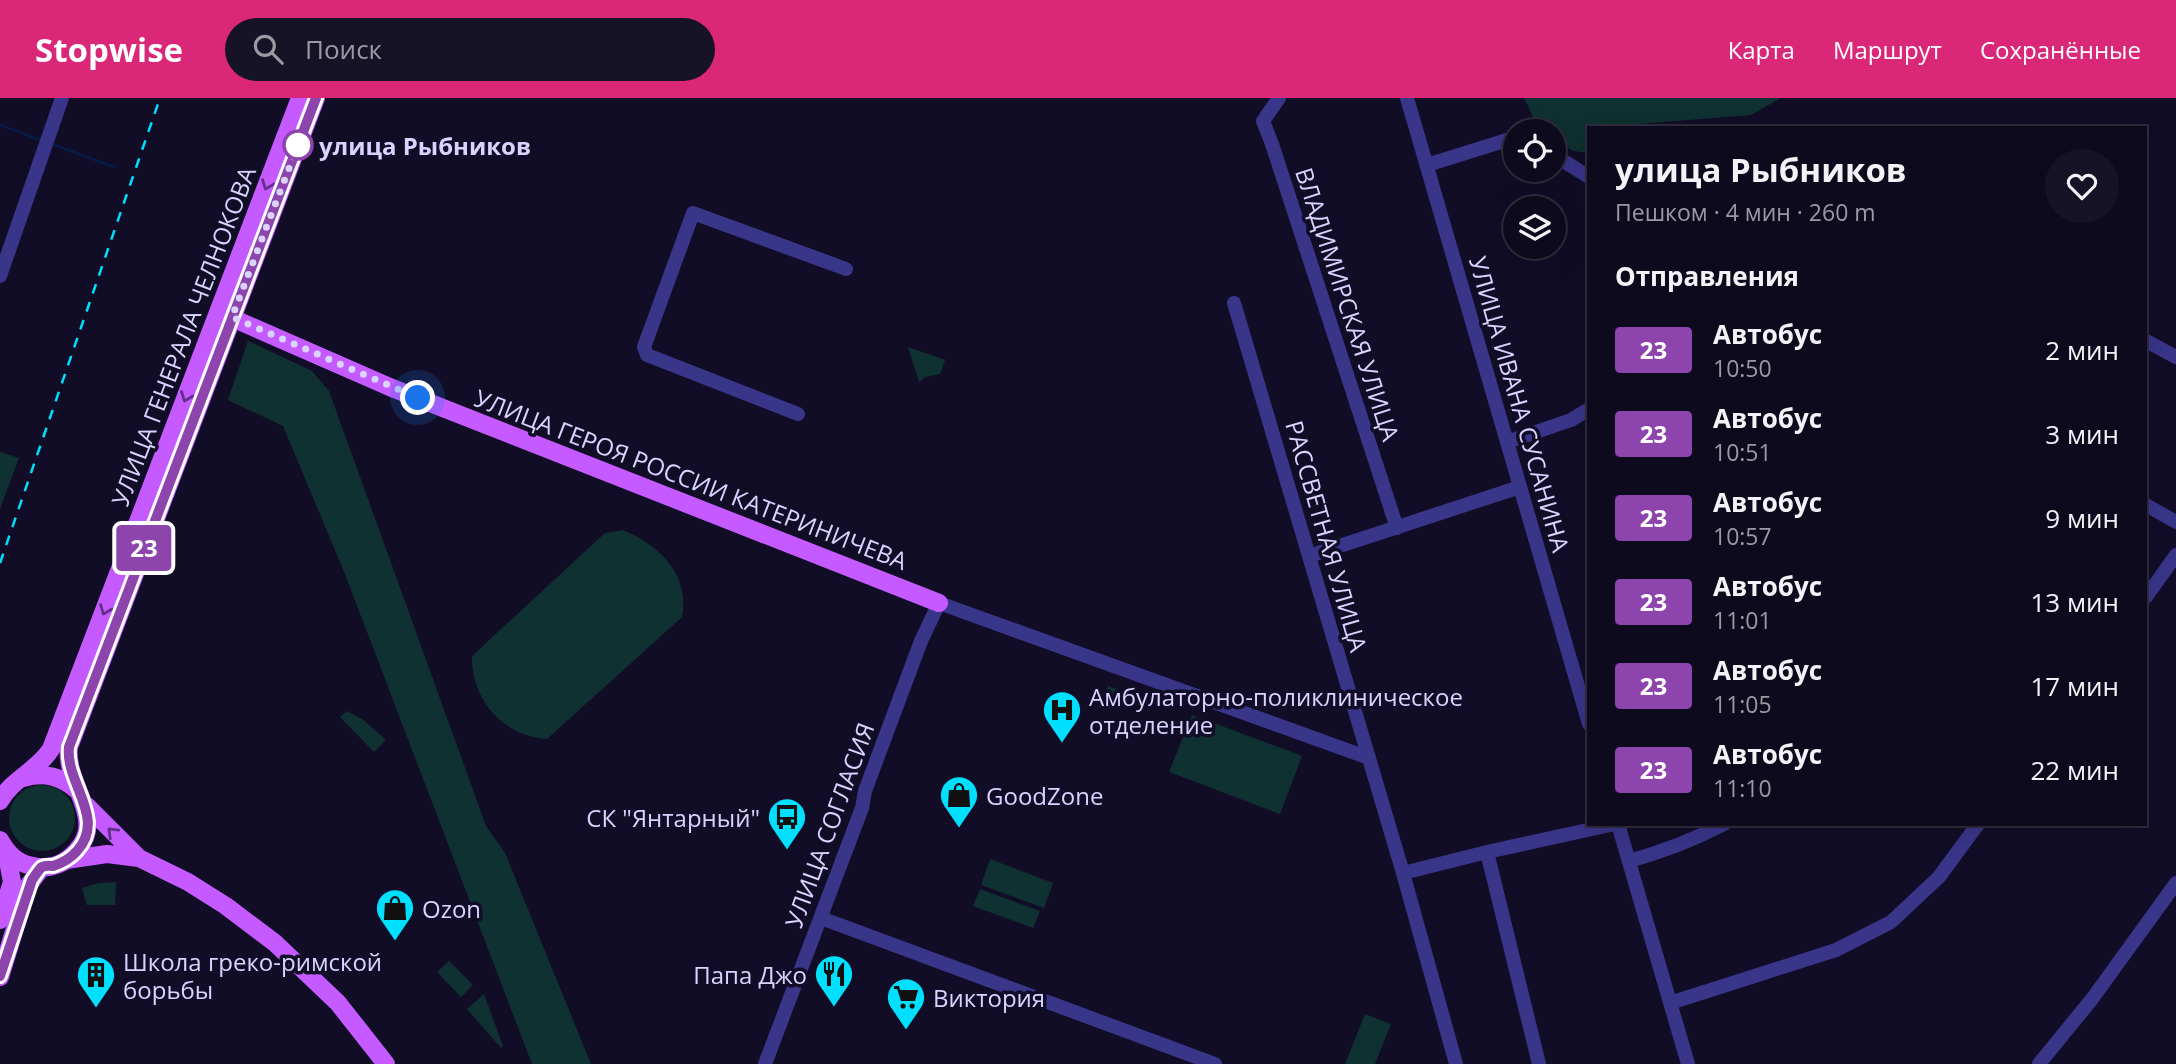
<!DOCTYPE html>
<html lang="ru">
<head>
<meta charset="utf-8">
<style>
  :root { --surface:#0e0a1d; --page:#171326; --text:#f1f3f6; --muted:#9b9aa4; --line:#2e2b3b; --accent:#db2777 }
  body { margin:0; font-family:"Open Sans",sans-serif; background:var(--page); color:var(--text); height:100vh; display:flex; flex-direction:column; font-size:26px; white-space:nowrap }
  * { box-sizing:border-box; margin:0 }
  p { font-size:23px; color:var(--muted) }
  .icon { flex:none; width:38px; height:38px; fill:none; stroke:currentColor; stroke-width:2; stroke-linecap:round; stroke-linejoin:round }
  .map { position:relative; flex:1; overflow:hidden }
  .drawer { position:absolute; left:1587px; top:28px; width:560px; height:700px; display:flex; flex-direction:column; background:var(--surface); border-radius:0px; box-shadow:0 7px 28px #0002,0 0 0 2px var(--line) }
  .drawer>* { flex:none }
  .badge { padding:0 14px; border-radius:5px; font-size:24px; line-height:46px }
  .fabs { position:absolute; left:1503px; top:21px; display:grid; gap:14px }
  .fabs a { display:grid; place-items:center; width:63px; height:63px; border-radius:50%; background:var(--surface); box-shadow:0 7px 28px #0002,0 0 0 2px var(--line); font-size:35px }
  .you { position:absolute; width:35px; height:35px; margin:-18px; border:5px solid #fff; border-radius:50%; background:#1a73e8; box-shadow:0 0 0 10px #1a73e833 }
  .map>.badge { position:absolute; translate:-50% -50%; box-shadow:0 0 0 4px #fff }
  h2 { padding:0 28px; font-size:26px; line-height:63px }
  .round { display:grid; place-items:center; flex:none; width:74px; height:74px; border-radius:37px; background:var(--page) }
  .headline { display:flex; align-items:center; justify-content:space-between; height:119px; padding:0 28px }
  h1 { font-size:33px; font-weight:700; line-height:52px }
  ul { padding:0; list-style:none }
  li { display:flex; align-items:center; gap:21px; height:84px; padding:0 28px }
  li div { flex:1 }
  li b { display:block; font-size:26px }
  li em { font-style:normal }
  li .badge { min-width:77px; font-weight:700; text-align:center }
  header { display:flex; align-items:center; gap:42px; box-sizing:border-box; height:98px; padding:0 35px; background:var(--accent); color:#fff }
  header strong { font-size:33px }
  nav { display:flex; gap:38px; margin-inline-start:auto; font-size:24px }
  .search { width:490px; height:63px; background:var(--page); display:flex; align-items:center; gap:18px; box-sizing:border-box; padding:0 24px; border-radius:38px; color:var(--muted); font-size:26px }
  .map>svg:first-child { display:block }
  .green { fill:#103131 }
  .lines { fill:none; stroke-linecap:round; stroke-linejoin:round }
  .stream { stroke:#061c47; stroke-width:2.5 }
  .minor { stroke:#393589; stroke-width:14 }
  .major { stroke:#c45aff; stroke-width:18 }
  .rail { stroke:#00e0fe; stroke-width:2.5; stroke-dasharray:10 9; stroke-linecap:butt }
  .oneway { stroke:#623088 }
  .line-casing { stroke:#fff; stroke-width:16 }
  .line { stroke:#8e44ad; stroke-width:10 }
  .walk { stroke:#d9d3ff; stroke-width:7; stroke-dasharray:0 12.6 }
  .stop-dot { fill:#fff; stroke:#8e44ad; stroke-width:3.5 }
  .labels { text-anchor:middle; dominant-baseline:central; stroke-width:7; stroke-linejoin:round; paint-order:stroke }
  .stop-label { font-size:24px; font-weight:bold; fill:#d9d3ff; stroke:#120d27; text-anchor:start }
  .street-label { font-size:24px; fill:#d9d3ff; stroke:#120d27 }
  .poi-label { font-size:24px; fill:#d9d3ff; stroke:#120d27; text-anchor:start }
</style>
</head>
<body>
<header>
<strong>Stopwise</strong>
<div class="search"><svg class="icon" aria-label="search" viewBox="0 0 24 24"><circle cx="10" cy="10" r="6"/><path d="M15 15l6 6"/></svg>Поиск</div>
<nav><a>Карта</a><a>Маршрут</a><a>Сохранённые</a></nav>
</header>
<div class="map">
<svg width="2176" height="966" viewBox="0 0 2176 966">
  <rect width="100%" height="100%" fill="#120d27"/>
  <path class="green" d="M1524,0H1781L1751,17L1638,26L1634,30H1589V55L1573,53L1554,40V33C1535,33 1532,15 1524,0Z
    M248,243L312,273L329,293L486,728L505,755L591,966H532L343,471L283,328L228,302Z
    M908,249L945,262L940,276L925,279L919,284Z
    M0,354L19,360L0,411Z
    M623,432C660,448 690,476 682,519L547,641C504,639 471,601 472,558L605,435Z
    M1108,588L1133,597L1129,608L1105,598Z
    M347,613L362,621L386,642L374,654L340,619Z
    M1192,617L1302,658L1280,716L1169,674Z
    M9 720a33 33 0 1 1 66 0a33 33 0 1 1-66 0Z
    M990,761L1053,785L1044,810L981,787Z
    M116,784L115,807H87L82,790L98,785Z
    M980,791L1040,813L1033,830L973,808Z
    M449,863L473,887L461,899L437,874Z
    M484,896L503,948L501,950L467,911Z
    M1365,916L1391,926L1375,966H1345Z"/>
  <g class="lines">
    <path class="stream" d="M0,27L43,43
      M52,46L114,69"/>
    <path class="minor" d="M1279,0L1263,23L1272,46L1397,430
      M1407,0L1589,626
      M1554,57L1589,79
      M1427,67L1507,42L1516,43
      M0,178L62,0
      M1234,205L1403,775L1456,966
      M2146,243L2176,259
      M798,316L647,257L644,249L693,115L846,171
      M1507,344L1571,322L1589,311
      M2146,407L2176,424
      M1309,458L1520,389
      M2146,499L2176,457
      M1618,726L1688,966
      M1487,754L1539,966
      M1629,763C1662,754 1693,742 1724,726
      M1403,775L1487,754L1615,726
      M821,820L1215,966
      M1670,905L1836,852L1891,824L1939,779L1978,726
      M765,966L862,710L865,693L921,543L939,505L1369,660
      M2039,966L2092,901L2176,785"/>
    <path class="major" d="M232,220L392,290L939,505
      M23,680C45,674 61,678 78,693
      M0,703C12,681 38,672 51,651L300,0
      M86,707L139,760L188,784L226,808L275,845L338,905L386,966
      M0,742C7,755 18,766 33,768C46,771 59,768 69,760C113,724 64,690 69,649L316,0
      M66,762L107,756L139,760
      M0,822L12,784L6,752
      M0,879L28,788L42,769"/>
    <path class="rail" d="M0,465L160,0"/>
  </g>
  <defs><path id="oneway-chevron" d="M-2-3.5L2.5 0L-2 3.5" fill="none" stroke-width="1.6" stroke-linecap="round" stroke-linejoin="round" transform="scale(1.75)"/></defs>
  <g class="oneway">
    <use href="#oneway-chevron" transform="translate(267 87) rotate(111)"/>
    <use href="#oneway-chevron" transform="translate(186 299) rotate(111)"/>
    <use href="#oneway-chevron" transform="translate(105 512) rotate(111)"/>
    <use href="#oneway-chevron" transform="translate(112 734) rotate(-136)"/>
  </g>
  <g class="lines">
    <g class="line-casing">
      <path id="line" d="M0,878L32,782C35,778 39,771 42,769C46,767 50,768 53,768C62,765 71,760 77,753C107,720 65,685 69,649L316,0"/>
    </g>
    <use href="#line" class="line"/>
    <path class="walk" d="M298,47L232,219L418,300"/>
  </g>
  <defs>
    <g id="hospital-pin" transform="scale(2.0125)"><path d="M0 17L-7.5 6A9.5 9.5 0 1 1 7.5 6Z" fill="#00e0fe" stroke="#120d27"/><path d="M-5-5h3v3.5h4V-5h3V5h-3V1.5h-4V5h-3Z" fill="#111"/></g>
    <g id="shop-pin" transform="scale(2.0125)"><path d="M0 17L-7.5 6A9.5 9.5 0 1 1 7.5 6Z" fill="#00e0fe" stroke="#120d27"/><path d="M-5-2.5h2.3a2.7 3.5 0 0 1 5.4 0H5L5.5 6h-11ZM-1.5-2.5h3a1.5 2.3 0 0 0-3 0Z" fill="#111"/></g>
    <g id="bus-pin" transform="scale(2.0125)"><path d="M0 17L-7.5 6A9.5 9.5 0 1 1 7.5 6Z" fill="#00e0fe" stroke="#120d27"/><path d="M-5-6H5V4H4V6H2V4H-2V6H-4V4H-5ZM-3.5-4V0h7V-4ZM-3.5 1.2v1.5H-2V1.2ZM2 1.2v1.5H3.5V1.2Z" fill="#111"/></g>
    <g id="restaurant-pin" transform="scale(2.0125)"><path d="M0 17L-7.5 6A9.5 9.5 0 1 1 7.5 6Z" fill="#00e0fe" stroke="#120d27"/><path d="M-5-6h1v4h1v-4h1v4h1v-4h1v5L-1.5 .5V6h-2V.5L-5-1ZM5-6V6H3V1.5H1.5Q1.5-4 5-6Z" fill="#111"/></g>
    <g id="building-pin" transform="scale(2.0125)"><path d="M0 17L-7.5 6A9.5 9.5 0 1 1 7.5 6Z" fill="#00e0fe" stroke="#120d27"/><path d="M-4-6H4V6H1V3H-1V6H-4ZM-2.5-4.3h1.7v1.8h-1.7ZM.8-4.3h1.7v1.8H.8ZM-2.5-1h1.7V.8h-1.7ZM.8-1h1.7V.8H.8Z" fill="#111"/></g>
    <g id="supermarket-pin" transform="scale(2.0125)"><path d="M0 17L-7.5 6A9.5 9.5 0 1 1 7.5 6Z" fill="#00e0fe" stroke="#120d27"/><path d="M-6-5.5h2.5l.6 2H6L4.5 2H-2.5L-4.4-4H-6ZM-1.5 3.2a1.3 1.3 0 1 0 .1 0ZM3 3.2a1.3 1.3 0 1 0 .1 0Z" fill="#111"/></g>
  </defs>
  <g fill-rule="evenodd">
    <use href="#hospital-pin" x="1062" y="612"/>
    <use href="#shop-pin" x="959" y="697"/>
    <use href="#bus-pin" x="787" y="719"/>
    <use href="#shop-pin" x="395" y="810"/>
    <use href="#restaurant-pin" x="834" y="876"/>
    <use href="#building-pin" x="96" y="877"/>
    <use href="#supermarket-pin" x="906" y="899"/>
  </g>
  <circle class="stop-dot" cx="298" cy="47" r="14"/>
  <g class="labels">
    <g class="stop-label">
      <text x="319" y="47">улица Рыбников</text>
    </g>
    <g class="street-label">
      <text transform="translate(1348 206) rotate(72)">ВЛАДИМИРСКАЯ УЛИЦА</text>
      <text transform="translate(183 238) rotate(-69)">УЛИЦА ГЕНЕРАЛА ЧЕЛНОКОВА</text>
      <text transform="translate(1520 306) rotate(74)">УЛИЦА ИВАНА СУСАНИНА</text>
      <text transform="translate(691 381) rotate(21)">УЛИЦА ГЕРОЯ РОССИИ КАТЕРИНИЧЕВА</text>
      <text transform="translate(1327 438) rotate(74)">РАССВЕТНАЯ УЛИЦА</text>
      <text transform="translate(829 727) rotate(-70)">УЛИЦА СОГЛАСИЯ</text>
    </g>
    <g class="poi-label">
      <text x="1089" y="598">Амбулаторно-поликлиническое<tspan x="1089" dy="28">отделение</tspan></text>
      <text x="986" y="697">GoodZone</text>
      <text x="760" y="719" text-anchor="end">СК "Янтарный"</text>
      <text x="422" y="810">Ozon</text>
      <text x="123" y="863">Школа греко-римской<tspan x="123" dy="28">борьбы</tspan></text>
      <text x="807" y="876" text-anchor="end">Папа Джо</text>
      <text x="933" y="899">Виктория</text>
    </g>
  </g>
</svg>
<div class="fabs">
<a><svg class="icon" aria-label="locate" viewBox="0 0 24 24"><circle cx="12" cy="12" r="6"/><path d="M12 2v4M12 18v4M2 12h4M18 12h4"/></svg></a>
<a><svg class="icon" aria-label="layers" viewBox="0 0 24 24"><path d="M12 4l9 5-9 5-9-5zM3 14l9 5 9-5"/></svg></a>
</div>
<div class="you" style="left:418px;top:300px"></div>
<b class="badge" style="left:144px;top:450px;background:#8e44ad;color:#fff">23</b>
<section class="drawer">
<div class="headline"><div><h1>улица Рыбников</h1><p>Пешком · 4 мин · 260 m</p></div><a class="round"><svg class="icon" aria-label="heart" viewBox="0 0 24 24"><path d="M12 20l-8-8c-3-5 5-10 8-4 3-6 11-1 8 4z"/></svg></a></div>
<h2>Отправления</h2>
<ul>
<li><span class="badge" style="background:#8e44ad;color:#fff">23</span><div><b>Автобус</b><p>10:50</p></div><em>2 мин</em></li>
<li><span class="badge" style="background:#8e44ad;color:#fff">23</span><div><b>Автобус</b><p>10:51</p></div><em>3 мин</em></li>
<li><span class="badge" style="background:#8e44ad;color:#fff">23</span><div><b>Автобус</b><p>10:57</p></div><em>9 мин</em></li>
<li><span class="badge" style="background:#8e44ad;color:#fff">23</span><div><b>Автобус</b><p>11:01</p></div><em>13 мин</em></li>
<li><span class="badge" style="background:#8e44ad;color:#fff">23</span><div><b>Автобус</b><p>11:05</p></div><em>17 мин</em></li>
<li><span class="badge" style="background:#8e44ad;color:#fff">23</span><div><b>Автобус</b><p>11:10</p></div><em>22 мин</em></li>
</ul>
</section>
</div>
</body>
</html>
